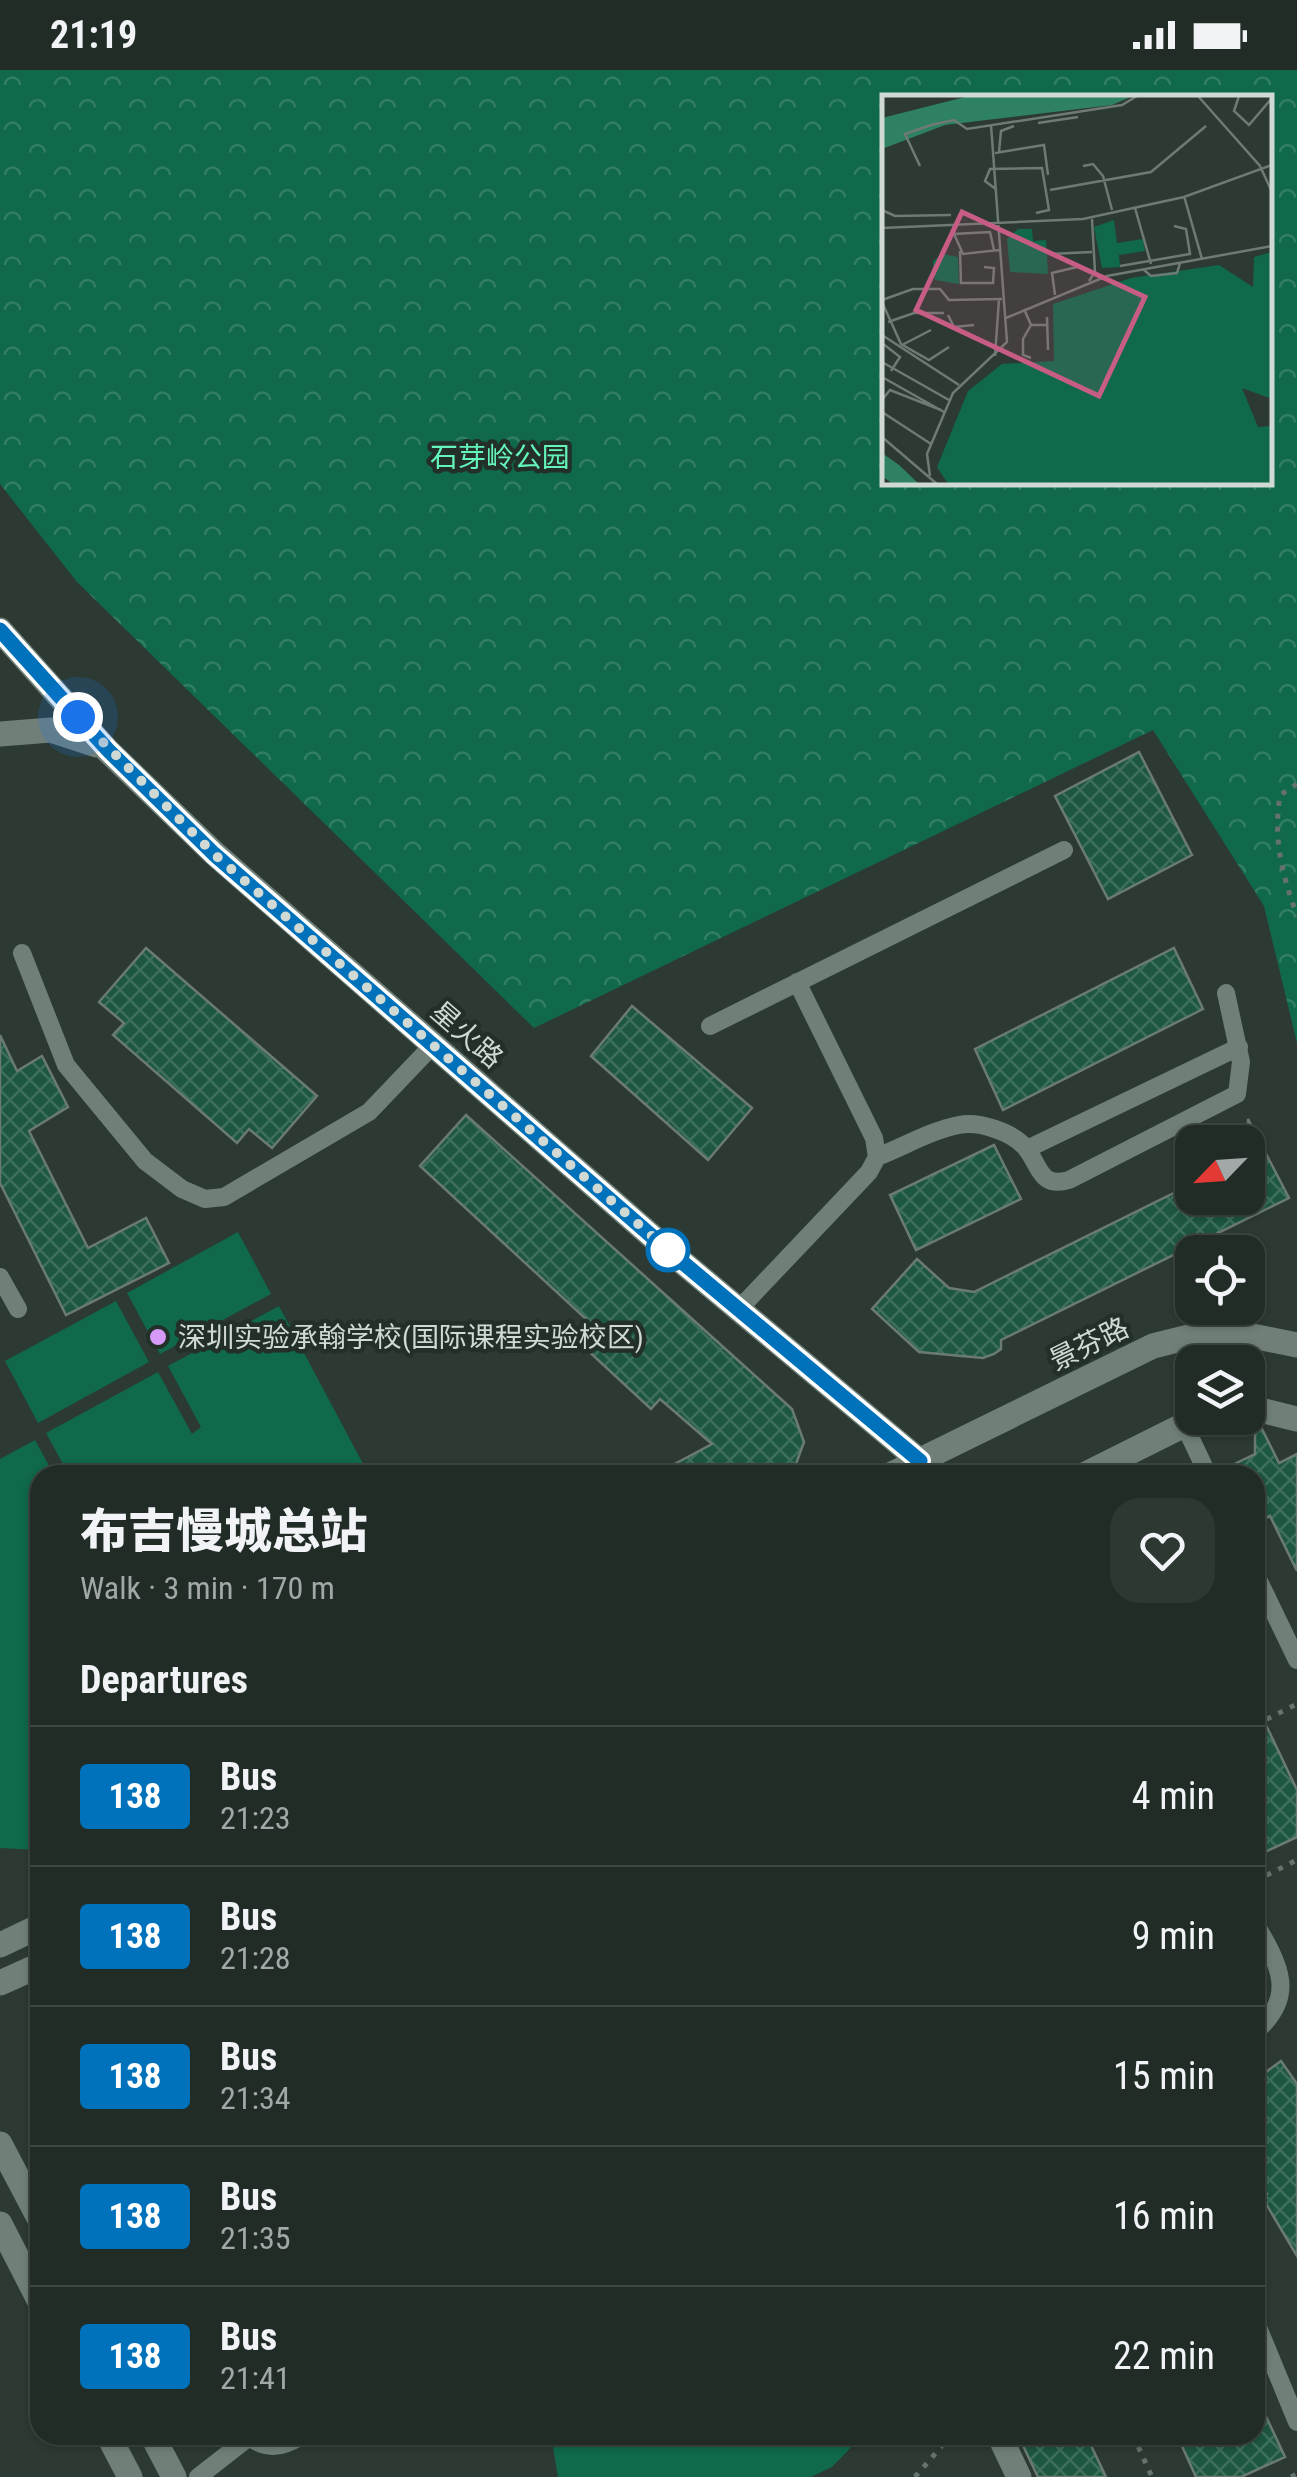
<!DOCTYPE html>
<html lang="en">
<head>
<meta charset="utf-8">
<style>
  :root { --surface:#212c26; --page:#2d3832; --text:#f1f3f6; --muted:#a2a7a7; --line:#3e4843 }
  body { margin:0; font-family:"Roboto Condensed","Noto Sans SC",sans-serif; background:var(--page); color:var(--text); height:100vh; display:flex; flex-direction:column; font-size:38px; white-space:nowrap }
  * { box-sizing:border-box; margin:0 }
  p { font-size:32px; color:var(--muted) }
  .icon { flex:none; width:55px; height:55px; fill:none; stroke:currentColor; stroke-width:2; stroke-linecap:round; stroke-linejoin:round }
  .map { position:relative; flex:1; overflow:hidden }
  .sheet { position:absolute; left:30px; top:1395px; width:1235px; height:980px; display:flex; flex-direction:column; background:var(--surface); border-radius:30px; box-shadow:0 2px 8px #0004,0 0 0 2px var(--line) }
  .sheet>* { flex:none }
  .badge { padding:0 20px; border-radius:8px; font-size:35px; line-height:65px }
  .needle { width:65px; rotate:245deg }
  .buttons { position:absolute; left:1175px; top:1055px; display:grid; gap:20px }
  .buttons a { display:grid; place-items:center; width:90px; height:90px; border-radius:20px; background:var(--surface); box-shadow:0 2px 8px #0004,0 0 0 2px var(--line); font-size:50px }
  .you { position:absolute; width:50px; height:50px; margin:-25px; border:8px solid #fff; border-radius:50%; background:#1a73e8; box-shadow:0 0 0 15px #1a73e833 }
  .map>.badge { position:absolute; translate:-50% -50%; box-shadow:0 0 0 5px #fff }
  h2 { padding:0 50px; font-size:38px; line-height:90px }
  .round { display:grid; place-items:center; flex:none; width:105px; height:105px; border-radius:30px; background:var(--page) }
  .summary { display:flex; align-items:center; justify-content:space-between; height:170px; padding:0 50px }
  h1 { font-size:48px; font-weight:800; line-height:75px }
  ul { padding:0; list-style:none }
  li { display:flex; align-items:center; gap:30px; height:140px; padding:0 50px; border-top:2px solid var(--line) }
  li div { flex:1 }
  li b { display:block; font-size:38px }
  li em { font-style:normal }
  li .badge { min-width:110px; font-weight:700; text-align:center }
  .status { display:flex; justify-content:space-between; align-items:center; height:70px; padding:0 50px; background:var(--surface); direction:ltr }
  .status svg { height:28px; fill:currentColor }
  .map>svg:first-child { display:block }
  .park { fill:url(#park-crowns); fill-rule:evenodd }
  .pitch { fill:#0f694a }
  .building { fill:url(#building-cross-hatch); stroke:#6b7b73; stroke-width:2.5 }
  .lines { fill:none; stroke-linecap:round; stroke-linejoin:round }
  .path { stroke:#66726c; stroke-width:5; stroke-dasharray:5 8; stroke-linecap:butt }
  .lane { stroke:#708078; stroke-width:18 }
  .street { stroke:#708078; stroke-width:25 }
  .secondary { stroke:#708078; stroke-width:25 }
  .line-casing { stroke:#fff; stroke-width:22 }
  .line { stroke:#0072bc; stroke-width:15 }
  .walk { stroke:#d0d9d4; stroke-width:10; stroke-dasharray:0 18 }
  .stop-dot { fill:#fff; stroke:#0072bc; stroke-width:5 }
  .poi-dot { fill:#d89af8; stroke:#223029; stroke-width:4 }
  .labels { text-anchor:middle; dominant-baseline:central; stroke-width:9; stroke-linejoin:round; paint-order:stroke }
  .park-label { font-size:28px; fill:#64f5bb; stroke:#223029 }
  .street-label { font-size:28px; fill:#d0d9d4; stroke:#223029 }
  .poi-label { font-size:28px; fill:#d0d9d4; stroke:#223029; text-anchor:start }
  .inset-road { fill:none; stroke:#6e7a73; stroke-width:2.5 }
  .view { fill:#c75c85; fill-opacity:0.15; stroke:#c75c85; stroke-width:5 }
  .inset-edge { fill:none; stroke:#d0d9d4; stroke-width:5 }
</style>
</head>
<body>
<div class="status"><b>21:19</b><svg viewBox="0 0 49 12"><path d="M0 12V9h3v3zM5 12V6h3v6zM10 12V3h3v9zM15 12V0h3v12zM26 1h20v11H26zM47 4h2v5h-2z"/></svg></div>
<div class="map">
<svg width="1297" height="2407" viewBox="0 0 1297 2407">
  <defs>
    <pattern id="park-crowns" width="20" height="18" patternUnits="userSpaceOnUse" patternTransform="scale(2.5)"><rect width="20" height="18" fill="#0f694a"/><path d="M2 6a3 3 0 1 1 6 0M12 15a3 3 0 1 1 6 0" fill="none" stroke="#317e63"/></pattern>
    <pattern id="building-cross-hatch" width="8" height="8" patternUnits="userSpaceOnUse" patternTransform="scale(2.5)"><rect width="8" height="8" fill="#1d5740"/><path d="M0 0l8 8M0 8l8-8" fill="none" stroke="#3d6f5b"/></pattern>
  </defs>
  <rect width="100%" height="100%" fill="#2c3a33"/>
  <path class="park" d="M0,0H1297V973L1264,836L1153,660L534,958L77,512L0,414ZM884,28H1270V412H884Z"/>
  <path class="pitch" d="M238,1162L271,1224L160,1284L127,1223Z
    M116,1231L149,1292L38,1353L5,1291Z
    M279,1236L369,1405H69L46,1363L158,1302L192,1364L201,1357L168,1296Z
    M35,1370L54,1405H40V1780L0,1778V1389Z
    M551,2365H863L832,2397L811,2407H558Z"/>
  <path class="building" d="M1139,682L1192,785L1108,829L1055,726Z
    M146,878L317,1026L272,1078L249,1059L237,1073L113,965L124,953L99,932Z
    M1174,878L1203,939L1003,1040L975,979Z
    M632,936L752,1038L708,1090L591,986Z
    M0,965L17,1001L42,986L68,1037L29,1061L88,1178L146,1148L169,1193L66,1245L0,1113Z
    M466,1045L792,1339L804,1372L793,1402L654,1405L712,1374L660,1329L651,1339L584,1277L599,1261L420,1096Z
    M1248,1049L1289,1128L1001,1270V1279L994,1284L983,1288L919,1282L872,1239L917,1189L949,1218L974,1222L1192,1114V1128H1248Z
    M994,1075L1021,1129L916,1180L890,1125Z
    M1255,1355L1261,1357L1279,1393L1297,1384V1501L1270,1446L1255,1453V1405H1220V1401L1255,1384Z
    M1255,1632L1297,1720V1767L1265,1782L1255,1762Z
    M1281,1991L1297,2014V2186L1262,2127L1267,2124L1255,2104V2010Z
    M1255,2323L1285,2387L1241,2407H1196L1177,2365H1255Z
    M1018,2365H1086L1106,2407H1038Z"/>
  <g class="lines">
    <path class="path" d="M1297,714L1280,725C1273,769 1282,804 1297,846
      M1255,1655L1297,1634
      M1255,1811L1297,1790
      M1133,2365L1152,2407
      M915,2407L941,2377L944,2365
      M1291,2407L1297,2404"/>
    <path class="lane" d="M22,883L66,995L145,1091L182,1119L205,1129L224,1127L369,1042L433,975
      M710,956L1064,780
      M1027,1079L1239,977
      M877,1087C903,1077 932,1060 959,1055C979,1051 1012,1062 1025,1077C1040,1094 1039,1119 1069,1110L1237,1024L1241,992L1226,923
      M0,1207L18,1239
      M739,1239L869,1102L877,1087L874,1068L797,912
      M1184,1354L1208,1405
      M1255,1503L1297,1590
      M1255,1853C1280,1896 1297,1926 1255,1962
      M1255,2250L1297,2352
      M246,2365C266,2381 282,2378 303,2365
      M198,2407L248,2368"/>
    <path class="street" d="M1248,1337L1297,1349
      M1084,1405L1198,1348
      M999,2365L1019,2407"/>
    <path class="secondary" d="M0,560L107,680L215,784L663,1176L920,1391
      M0,664L51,660L97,675
      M890,1405L1153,1276L1205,1263H1238L1297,1275
      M0,1875L40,1856
      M0,1913L40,1895
      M0,2074L40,2150
      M0,2154L40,2232
      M108,2365L130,2407
      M152,2365L174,2407"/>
  </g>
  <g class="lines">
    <g class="line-casing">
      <path id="line" d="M0,560L108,680L214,784L663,1176L920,1391"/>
    </g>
    <use href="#line" class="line"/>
    <path class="walk" d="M78,647L214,784L668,1180"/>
  </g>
  <circle class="stop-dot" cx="668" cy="1180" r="20"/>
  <circle class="poi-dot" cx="158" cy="1267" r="10"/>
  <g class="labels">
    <g class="park-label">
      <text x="500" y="387">石芽岭公园</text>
    </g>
    <g class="street-label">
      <text transform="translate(467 965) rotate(41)">星火路</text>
      <text transform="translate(1089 1274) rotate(-26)">景芬路</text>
    </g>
    <g class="poi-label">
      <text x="178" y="1267">深圳实验承翰学校(国际课程实验校区)</text>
    </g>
  </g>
  <g transform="translate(882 25)">
    <rect width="390" height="390" fill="#2c3a33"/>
    <path d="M87,1H251L230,10L63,30L0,54V23ZM0,358L17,370L37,389H11L0,381Z" fill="#2e8262"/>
    <path d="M390,157V304L360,293L376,332L390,331V389H66L55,372L86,296L120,269L172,266L171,209L249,183L337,170L371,192L372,162Z" fill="#0f694a"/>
    <path d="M232,125L235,148L261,144L263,156L237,160L238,172L220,173L212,132ZM136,134H150L151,146L164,145L166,179L128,177L125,144ZM61,159L76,162L77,189L53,185L51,166Z" fill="#0f694a"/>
    <path class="inset-road" d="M316,1L378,71L390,97M357,1L352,16L367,30L390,3M156,28L196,22M117,57L119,36L132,31M113,58L162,50L166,80M38,71L23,39L49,30L72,25L85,34L240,10L255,1M201,71L211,69L221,81L230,115M115,95L103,86L108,74L160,73L167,115L154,118M168,95L269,77L324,31M302,101L320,164M253,113L269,169M0,115L13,121L69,120M0,133L201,124L302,102L390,70M112,155L108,137L72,139L81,159L117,155M78,156L79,188H111L112,173L102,172M168,159L210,157M238,171L308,159L304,134L292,131M262,175L269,181L295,178L298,168M207,186L213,177L210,124M173,200L170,178L195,172M0,205L31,194H58L67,205L120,204M0,207L19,249L47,265L67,252M142,214L149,230H165M66,220L72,232L92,230M165,222L166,255M124,223L225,181L390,151M6,227L32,218H62M149,230L141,244V260L149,263M0,240L77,290M0,248L18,262L9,276M20,250L49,235M113,261L117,204M0,267L67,305M0,282L62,317M0,305L8,295L59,315M0,317L49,349M0,342L55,389M48,381L45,359L71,298L125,247L109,30"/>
    <path class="view" d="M80,117L263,202L217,301L34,215Z"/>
    <rect width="390" height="390" class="inset-edge"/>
  </g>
</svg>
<div class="buttons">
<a><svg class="needle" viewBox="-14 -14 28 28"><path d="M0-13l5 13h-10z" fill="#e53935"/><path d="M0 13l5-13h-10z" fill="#a2a7a7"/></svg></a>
<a><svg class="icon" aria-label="locate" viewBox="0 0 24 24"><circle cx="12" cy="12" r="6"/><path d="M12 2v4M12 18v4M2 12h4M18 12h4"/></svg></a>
<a><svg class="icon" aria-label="layers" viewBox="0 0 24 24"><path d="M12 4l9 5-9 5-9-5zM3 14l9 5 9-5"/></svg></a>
</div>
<div class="you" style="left:78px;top:647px"></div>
<section class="sheet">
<div class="summary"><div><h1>布吉慢城总站</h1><p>Walk · 3 min · 170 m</p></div><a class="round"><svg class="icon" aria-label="heart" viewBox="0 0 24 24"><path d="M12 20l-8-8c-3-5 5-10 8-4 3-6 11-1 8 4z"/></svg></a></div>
<h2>Departures</h2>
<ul>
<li><span class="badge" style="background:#0072bc;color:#fff">138</span><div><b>Bus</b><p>21:23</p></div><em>4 min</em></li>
<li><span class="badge" style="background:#0072bc;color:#fff">138</span><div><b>Bus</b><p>21:28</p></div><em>9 min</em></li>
<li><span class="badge" style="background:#0072bc;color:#fff">138</span><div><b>Bus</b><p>21:34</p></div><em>15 min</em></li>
<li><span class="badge" style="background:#0072bc;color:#fff">138</span><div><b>Bus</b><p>21:35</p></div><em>16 min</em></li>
<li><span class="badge" style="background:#0072bc;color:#fff">138</span><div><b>Bus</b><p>21:41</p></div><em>22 min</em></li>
</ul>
</section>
</div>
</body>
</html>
